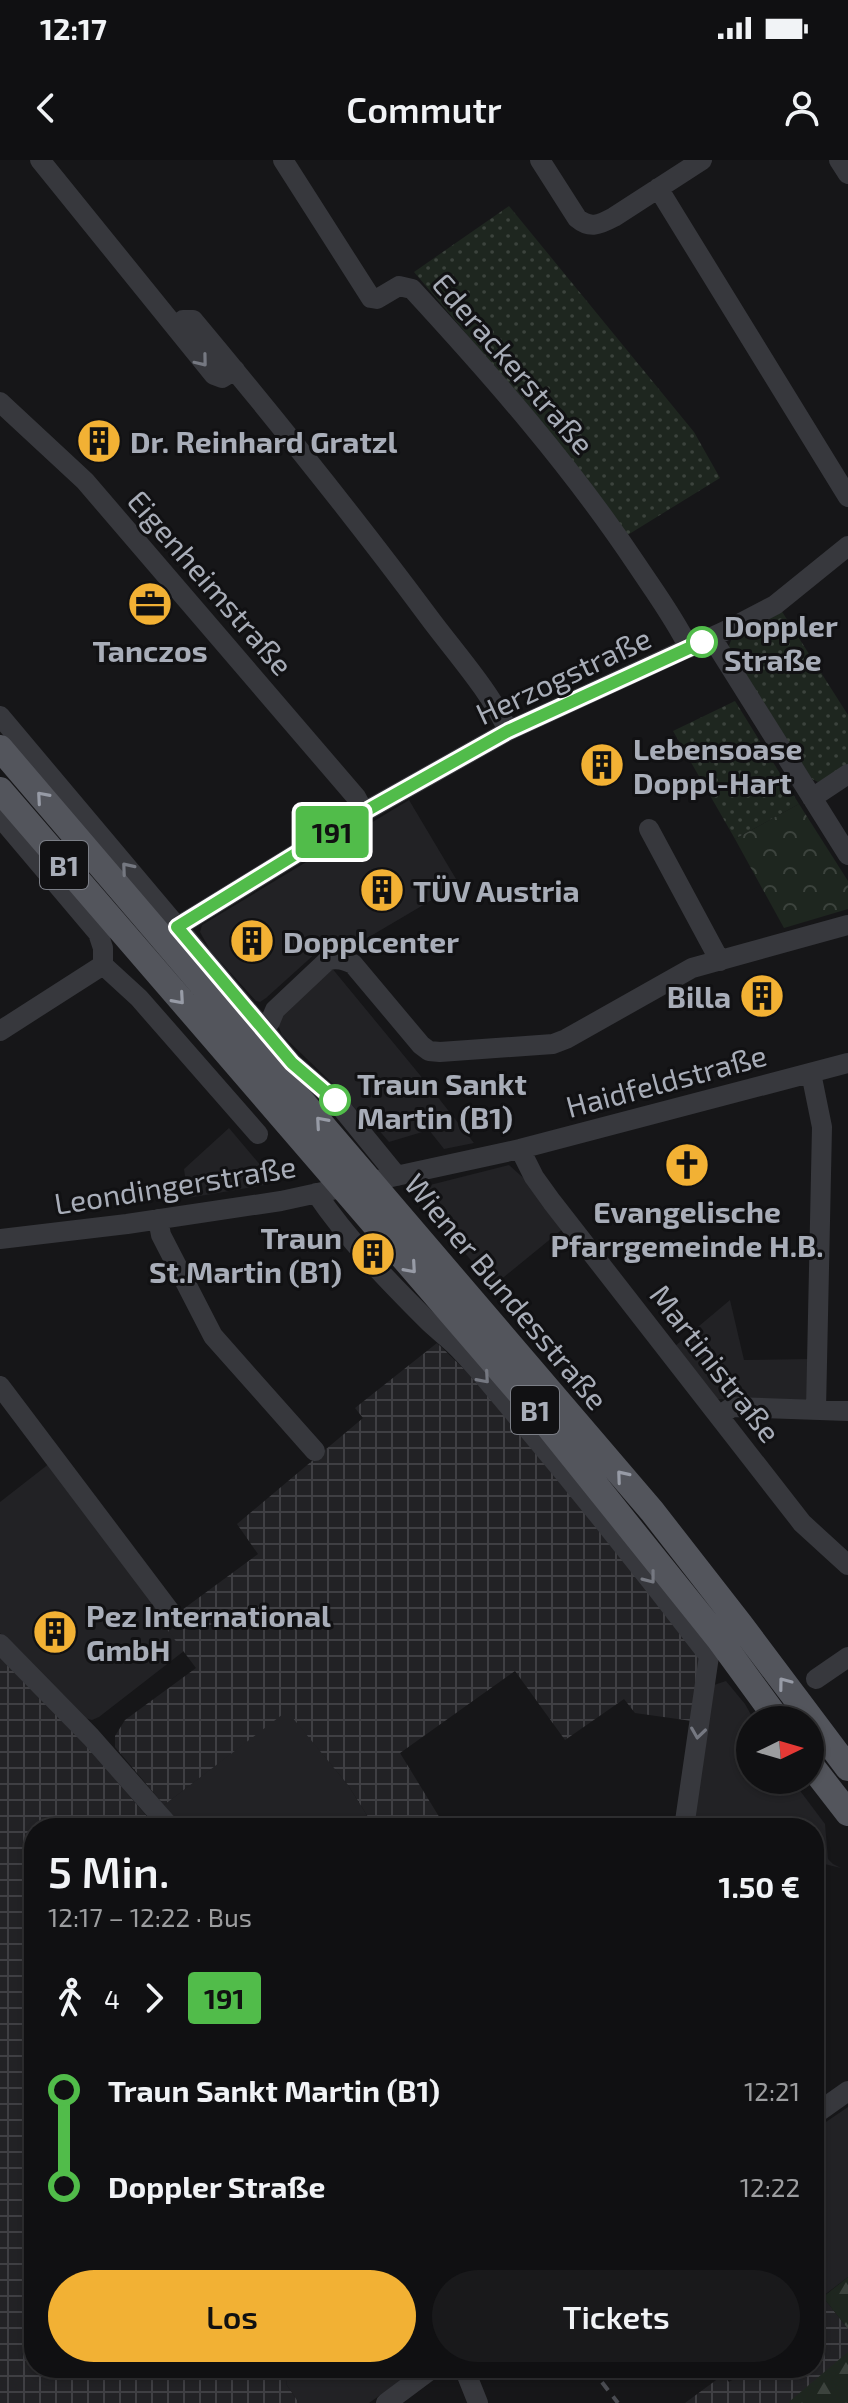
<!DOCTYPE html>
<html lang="de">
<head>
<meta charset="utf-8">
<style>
  :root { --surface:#101012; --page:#19191b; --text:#f1f3f6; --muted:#9c9d9f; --line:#303032; --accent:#f2b134 }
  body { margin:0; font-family:"Exo 2",sans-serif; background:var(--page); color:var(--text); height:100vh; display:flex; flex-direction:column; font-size:30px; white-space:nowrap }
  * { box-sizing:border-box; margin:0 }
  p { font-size:26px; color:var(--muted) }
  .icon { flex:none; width:44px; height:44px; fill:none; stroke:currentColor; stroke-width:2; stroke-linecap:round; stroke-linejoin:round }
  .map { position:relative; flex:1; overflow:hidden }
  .sheet { position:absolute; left:24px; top:1658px; width:800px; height:560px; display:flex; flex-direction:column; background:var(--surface); border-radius:32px; box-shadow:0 2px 6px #0004,0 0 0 2px var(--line) }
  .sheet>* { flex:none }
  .badge { padding:0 16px; border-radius:6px; font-size:28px; line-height:52px }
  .needle { width:52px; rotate:85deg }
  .controls { position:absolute; left:736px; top:1546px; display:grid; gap:16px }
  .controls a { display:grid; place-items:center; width:88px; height:88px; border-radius:50%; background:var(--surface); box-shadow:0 2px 6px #0004,0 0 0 2px var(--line); font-size:40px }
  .map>.badge { position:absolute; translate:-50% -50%; box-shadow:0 0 0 4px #fff }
  .legs { display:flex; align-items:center; gap:12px; height:88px; padding:0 24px; font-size:26px }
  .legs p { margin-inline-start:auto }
  .headline { display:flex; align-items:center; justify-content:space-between; height:136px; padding:0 24px }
  h1 { font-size:44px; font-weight:600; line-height:60px }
  .cta { display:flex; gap:16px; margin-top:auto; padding:16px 24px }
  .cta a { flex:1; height:92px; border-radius:48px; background:var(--accent); color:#111; font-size:32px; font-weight:600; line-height:92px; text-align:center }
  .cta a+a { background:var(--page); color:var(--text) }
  ul { padding:0 24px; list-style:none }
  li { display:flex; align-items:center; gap:28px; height:96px; font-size:30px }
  li i { display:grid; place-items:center; width:12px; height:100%; margin:0 10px; background:currentColor }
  li i::after { content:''; width:20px; height:20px; margin:-10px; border:6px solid; border-radius:50%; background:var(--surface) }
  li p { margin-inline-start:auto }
  li:first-child i { background:linear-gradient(#0000 50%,currentColor 0) }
  li:last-child i { background:linear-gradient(currentColor 50%,#0000 0) }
  .status { display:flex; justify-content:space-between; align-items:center; height:56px; padding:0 40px; background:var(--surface); direction:ltr }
  .status svg { height:22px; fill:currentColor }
  header { display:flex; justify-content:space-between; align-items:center; height:104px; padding:0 24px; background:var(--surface); font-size:36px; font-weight:600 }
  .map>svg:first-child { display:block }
  .built { fill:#222225 }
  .industrial { fill:url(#industrial-grid) }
  .grass { fill:url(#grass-dots) }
  .forest { fill:url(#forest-firs) }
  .park { fill:url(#park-crowns) }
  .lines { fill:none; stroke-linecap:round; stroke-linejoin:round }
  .minor { stroke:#37383d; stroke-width:20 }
  .major { stroke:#53555c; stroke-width:26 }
  .rail { stroke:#4a4c52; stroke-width:4; stroke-dasharray:10 8; stroke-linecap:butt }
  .oneway { stroke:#757881 }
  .oneway2 { stroke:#979ba6 }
  .line-1-casing { stroke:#fff; stroke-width:18 }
  .line-1 { stroke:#51bc4a; stroke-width:12 }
  .stop-1-dot { fill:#fff; stroke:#51bc4a; stroke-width:4 }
  .labels { text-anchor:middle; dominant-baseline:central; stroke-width:6; stroke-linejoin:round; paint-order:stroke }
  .shield { fill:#111113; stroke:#7b7e86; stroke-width:2 }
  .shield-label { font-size:28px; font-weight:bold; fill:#a8adb8 }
  .street-label { font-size:30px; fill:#a8adb8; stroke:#111113 }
  .poi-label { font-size:30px; font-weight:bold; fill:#a8adb8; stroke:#111113; text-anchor:start }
  .stop-label { font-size:30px; font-weight:bold; fill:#a8adb8; stroke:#111113; text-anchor:start }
</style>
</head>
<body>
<div class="status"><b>12:17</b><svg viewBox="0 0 49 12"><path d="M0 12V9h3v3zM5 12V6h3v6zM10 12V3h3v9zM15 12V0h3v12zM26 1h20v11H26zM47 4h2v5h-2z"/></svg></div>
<header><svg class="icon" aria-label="back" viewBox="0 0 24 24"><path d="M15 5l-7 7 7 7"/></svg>Commutr<svg class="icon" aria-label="person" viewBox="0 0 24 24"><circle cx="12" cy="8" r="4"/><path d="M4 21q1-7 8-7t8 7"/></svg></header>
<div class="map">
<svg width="848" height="2243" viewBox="0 0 848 2243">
  <defs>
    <pattern id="industrial-grid" width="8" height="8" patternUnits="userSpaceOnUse" patternTransform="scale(2)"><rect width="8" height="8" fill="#222225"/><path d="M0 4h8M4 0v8" fill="none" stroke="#3f3f43"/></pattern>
    <pattern id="grass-dots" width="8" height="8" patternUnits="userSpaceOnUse" patternTransform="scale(2)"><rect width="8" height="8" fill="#1e261f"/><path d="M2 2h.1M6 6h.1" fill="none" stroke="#3c433d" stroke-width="1.8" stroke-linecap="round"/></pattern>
    <pattern id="forest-firs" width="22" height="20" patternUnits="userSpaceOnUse" patternTransform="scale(2)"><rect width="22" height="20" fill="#1e261f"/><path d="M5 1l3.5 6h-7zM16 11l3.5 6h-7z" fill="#3c433d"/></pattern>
    <pattern id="park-crowns" width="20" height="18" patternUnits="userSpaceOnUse" patternTransform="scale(2)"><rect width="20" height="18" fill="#1e261f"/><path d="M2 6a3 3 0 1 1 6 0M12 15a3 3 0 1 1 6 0" fill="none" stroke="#3c433d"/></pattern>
  </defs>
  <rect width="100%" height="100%" fill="#161618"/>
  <path class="built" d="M409,640L459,724L352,787L327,783L266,838L260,842L256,841L210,790L200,772L202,765Z
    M331,807L429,926L474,983L444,989L429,970L389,982L364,953L361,955L332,923L282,875L278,865L279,856Z
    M229,968L267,1013V1022L265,1025L188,1038L184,1009Z
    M509,1005L529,1023L564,1068L493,1126L446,1071L445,1049L426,1026Z
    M730,1140L744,1200L811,1199L809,1244L716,1239L674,1187Z
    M50,1303L167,1461L164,1465L184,1491L99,1557L92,1560L85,1558L0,1473V1342Z
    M726,1521L745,1544L754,1560H750V1620H792L825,1664L828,1699L833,1704L841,1708L816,1702L814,1704V1668H691L714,1525Z
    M287,1550L348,1625L375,1668H182L164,1645Z
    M848,1947V2117L814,2143V1970Z
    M290,2208H418L369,2243H299L286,2224Z"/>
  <path class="industrial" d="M437,1183L465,1210L513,1265L703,1499L692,1561L635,1553L624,1539L565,1580L515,1511L400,1593L446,1668H375L348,1625L287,1551L164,1645L115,1587V1576L125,1560L196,1508L163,1464L258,1394L237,1364L363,1258L355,1248Z
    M0,1498L77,1575L157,1668H34V2208H290L286,2224L299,2243H0Z
    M823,2137L848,2169V2243H685L723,2215L729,2222L737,2217L731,2208H814V2143Z"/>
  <path class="grass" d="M509,46L694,272L720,318L626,376L501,215L414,112Z
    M781,450L848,555V607L818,622L812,619L728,488L732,478Z
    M735,541L799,644L735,679L673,571Z"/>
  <path class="forest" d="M848,2117V2169L823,2137Z
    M848,2192V2243H789L790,2241Z"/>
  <path class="park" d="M799,644L848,721V749L784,768L735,679Z"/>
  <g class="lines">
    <path class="minor" d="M40,0L214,215L222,218L235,210
      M283,0L371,138L377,139L399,126L412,129C493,217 571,306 637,405C655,432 675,459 689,488
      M540,0L577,58C590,69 599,65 614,57L702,0
      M839,0L848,14
      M658,28L848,337
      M175,167L183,160H193C274,257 353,355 428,456C453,490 492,533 508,571
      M0,242L85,321L356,637L364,652
      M712,478L848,695
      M0,556L292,903L335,940L397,1016
      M812,638L848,614
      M0,657L98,773L103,788V805L139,838L258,974
      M649,669L720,801
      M177,767L364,652L508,571L727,470L775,445L848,386
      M263,868L270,862L275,850L328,800C338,798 344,800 353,804L421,885L429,891L440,892L553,884L566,879L692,808L848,765
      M0,871L103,805
      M811,913L822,967L816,1250
      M520,989L534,1017L552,1042L802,1363L848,1405
      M316,1033C348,1080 388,1121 428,1161C438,1171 450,1179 460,1190C485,1216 507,1245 531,1273C592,1346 651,1420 709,1496L684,1668
      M158,1059L161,1075L213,1176L315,1291
      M0,1079L127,1064L281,1041L520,989L848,903
      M0,1226L172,1454
      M719,1256L732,1247L848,1251
      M0,1484L91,1577L171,1668
      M816,1519L848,1497
      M814,1955L848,1931
      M464,2208L478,2243
      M386,2243L433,2208"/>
    <path class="major" d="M0,588L652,1351L740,1464L848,1608
      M0,630L545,1262L719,1479L778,1560
      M810,1604L848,1653"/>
    <path class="rail" d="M591,2208L618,2243"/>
  </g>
  <defs><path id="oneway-chevron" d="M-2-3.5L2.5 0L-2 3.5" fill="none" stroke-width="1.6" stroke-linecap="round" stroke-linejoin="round" transform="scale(2)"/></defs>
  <g class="oneway">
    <use href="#oneway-chevron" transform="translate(202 201) rotate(51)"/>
    <use href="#oneway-chevron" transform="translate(127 708) rotate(-130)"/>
    <use href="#oneway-chevron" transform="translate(484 1218) rotate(49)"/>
    <use href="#oneway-chevron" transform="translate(650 1418) rotate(52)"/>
    <use href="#oneway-chevron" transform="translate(698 1573) rotate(98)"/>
  </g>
  <g class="oneway2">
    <use href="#oneway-chevron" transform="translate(42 637) rotate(-131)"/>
    <use href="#oneway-chevron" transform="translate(179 839) rotate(49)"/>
    <use href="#oneway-chevron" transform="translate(321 962) rotate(-131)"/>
    <use href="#oneway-chevron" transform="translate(411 1108) rotate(49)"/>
    <use href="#oneway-chevron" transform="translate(622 1316) rotate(-130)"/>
    <use href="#oneway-chevron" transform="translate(784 1523) rotate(-127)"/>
  </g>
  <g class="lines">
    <g class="line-1-casing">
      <path id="line-1" d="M335,940L292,903L177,767L364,652L508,571L702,482"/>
    </g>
    <use href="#line-1" class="line-1"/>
  </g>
  <defs>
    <g id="building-disc" transform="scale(2.3)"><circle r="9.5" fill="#f2b134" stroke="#111113"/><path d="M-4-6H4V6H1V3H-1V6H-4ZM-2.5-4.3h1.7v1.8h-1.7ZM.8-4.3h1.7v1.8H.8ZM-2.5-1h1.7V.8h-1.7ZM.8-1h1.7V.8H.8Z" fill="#111"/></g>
    <g id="office-disc" transform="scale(2.3)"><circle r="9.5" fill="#f2b134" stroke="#111113"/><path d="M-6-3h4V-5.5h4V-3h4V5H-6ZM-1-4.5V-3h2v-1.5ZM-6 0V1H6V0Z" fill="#111"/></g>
    <g id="church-disc" transform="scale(2.3)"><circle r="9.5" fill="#f2b134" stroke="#111113"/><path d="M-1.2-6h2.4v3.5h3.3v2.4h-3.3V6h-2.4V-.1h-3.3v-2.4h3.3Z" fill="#111"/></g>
  </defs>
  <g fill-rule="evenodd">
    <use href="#building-disc" x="99" y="281"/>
    <use href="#office-disc" x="150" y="444"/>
    <use href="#building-disc" x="602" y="605"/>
    <use href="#building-disc" x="382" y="730"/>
    <use href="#building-disc" x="252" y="781"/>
    <use href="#building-disc" x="762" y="836"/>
    <use href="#church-disc" x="687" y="1005"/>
    <use href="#building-disc" x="373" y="1094"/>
    <use href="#building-disc" x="55" y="1472"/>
  </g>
  <g class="stop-1-dot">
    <circle cx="702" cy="482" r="14"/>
    <circle cx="335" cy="940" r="14"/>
  </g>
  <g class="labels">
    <g class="shield">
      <rect x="40" y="681" width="48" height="48" rx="6"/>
      <rect x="511" y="1226" width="48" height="48" rx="6"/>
    </g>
    <g class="shield-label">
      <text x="64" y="705">B1</text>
      <text x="535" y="1250">B1</text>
    </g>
    <g class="street-label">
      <text transform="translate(514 203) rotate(49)">Ederackerstraße</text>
      <text transform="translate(211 422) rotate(49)">Eigenheimstraße</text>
      <text transform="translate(563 515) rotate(-25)">Herzogstraße</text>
      <text transform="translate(666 920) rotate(-15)">Haidfeldstraße</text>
      <text transform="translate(175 1024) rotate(-9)">Leondingerstraße</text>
      <text transform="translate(507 1131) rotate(50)">Wiener Bundesstraße</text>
      <text transform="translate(716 1203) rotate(52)">Martinistraße</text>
    </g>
    <g class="poi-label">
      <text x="130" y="281">Dr. Reinhard Gratzl</text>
      <text x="150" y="490" text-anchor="middle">Tanczos</text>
      <text x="633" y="588">Lebensoase<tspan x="633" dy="34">Doppl-Hart</tspan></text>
      <text x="413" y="730">TÜV Austria</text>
      <text x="283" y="781">Dopplcenter</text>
      <text x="731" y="836" text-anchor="end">Billa</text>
      <text x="687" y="1051" text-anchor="middle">Evangelische<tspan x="687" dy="34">Pfarrgemeinde H.B.</tspan></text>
      <text x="342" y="1077" text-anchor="end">Traun<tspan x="342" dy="34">St.Martin (B1)</tspan></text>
      <text x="86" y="1455">Pez International<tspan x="86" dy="34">GmbH</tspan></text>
    </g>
    <g class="stop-label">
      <text x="724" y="465">Doppler<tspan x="724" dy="34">Straße</tspan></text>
      <text x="357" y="923">Traun Sankt<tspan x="357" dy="34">Martin (B1)</tspan></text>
    </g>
  </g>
</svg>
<div class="controls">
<a><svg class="needle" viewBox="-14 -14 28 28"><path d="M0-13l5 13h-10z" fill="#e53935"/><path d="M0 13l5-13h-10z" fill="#9c9d9f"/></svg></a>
</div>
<b class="badge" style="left:332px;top:672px;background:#51bc4a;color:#111">191</b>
<section class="sheet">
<div class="headline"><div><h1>5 Min.</h1><p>12:17 – 12:22 · Bus</p></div><b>1.50 €</b></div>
<div class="legs"><svg class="icon" aria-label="walk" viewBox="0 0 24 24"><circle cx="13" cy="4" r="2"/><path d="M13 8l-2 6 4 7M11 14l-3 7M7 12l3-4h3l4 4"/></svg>4<svg class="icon" aria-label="forward" viewBox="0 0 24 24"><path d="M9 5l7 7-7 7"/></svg><b class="badge" style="background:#51bc4a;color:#111">191</b></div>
<ul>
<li><i style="color:#51bc4a"></i><b>Traun Sankt Martin (B1)</b><p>12:21</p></li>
<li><i style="color:#51bc4a"></i><b>Doppler Straße</b><p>12:22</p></li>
</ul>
<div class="cta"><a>Los</a><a>Tickets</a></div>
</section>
</div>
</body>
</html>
